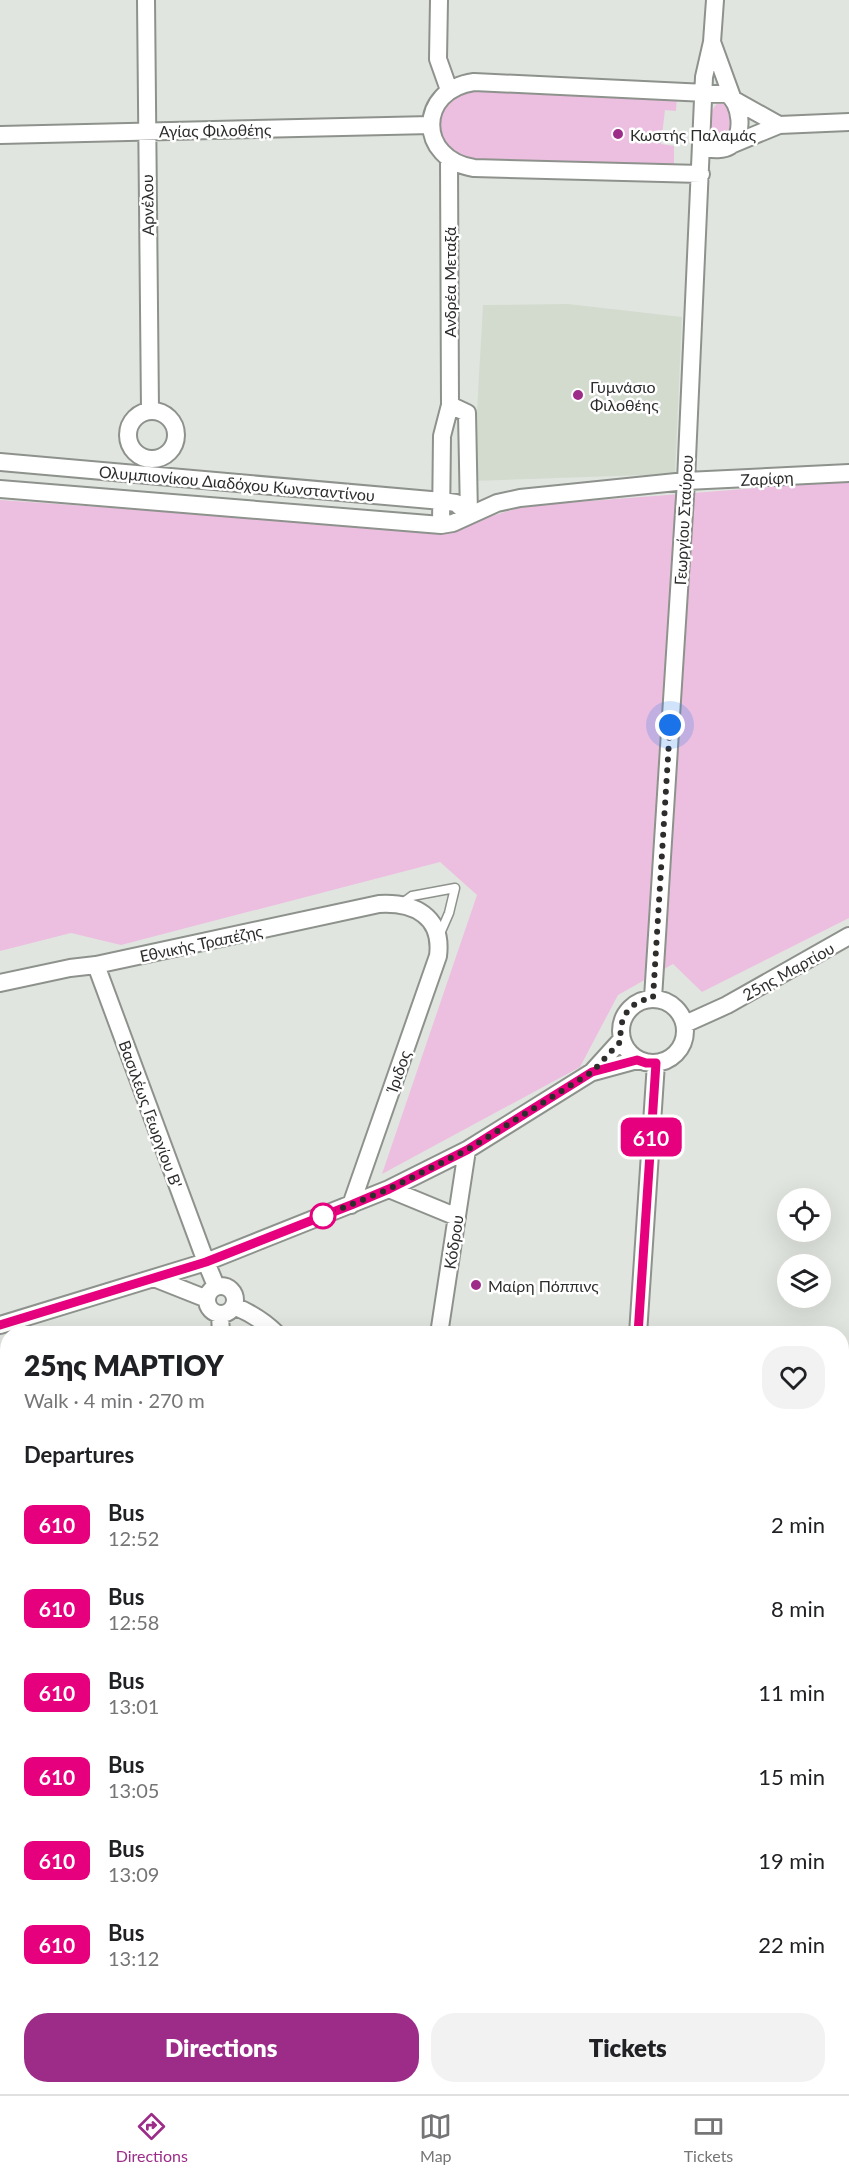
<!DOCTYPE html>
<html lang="en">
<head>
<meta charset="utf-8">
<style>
  :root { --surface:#fff; --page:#f2f2f2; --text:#202124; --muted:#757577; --line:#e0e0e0; --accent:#9d2c89 }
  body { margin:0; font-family:Lato,sans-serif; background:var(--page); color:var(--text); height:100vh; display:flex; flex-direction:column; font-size:22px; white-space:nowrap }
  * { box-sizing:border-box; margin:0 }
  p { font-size:20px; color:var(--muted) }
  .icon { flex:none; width:33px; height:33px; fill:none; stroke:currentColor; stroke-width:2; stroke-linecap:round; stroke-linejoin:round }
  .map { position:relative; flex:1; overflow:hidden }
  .details { position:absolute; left:0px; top:1326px; width:849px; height:768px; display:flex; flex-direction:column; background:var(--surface); border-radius:24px 24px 0 0; box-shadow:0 6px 24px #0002 }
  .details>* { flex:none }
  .badge { padding:0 12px; border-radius:9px; font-size:21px; line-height:39px }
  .controls { position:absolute; left:777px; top:1188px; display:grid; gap:12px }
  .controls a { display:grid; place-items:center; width:54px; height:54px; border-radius:50%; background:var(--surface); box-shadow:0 6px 24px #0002; font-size:30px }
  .you { position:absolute; width:30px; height:30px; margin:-15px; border:4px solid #fff; border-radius:50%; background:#1a73e8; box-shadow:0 0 0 9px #1a73e833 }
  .map>.badge { position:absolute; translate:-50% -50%; box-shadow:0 0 0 3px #fff }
  h2 { padding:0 24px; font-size:22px; line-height:54px }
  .round { display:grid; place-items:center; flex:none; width:63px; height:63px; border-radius:24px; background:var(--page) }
  .overview { display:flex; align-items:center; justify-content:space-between; height:102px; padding:0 24px }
  h1 { font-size:28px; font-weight:800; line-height:45px }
  .cta { display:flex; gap:12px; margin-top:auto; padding:12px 24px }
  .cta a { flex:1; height:69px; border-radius:24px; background:var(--accent); color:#fff; font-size:24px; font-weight:800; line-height:69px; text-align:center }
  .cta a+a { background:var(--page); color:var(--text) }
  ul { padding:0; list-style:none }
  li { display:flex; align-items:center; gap:18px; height:84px; padding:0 24px }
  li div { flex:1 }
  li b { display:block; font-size:22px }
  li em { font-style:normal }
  li .badge { min-width:66px; font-weight:700; text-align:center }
  .tabs { display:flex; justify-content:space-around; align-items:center; height:84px; border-top:2px solid var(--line); background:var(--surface); font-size:16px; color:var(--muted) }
  .tabs a { display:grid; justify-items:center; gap:3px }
  .tabs .active { color:var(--accent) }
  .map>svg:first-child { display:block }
  .built { fill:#d3dbcf }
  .green { fill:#ecbfe0 }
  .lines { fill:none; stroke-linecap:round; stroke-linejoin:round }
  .lane-casing { stroke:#8e928c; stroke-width:11 }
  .street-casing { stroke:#8e928c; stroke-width:20 }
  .lane { stroke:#fff; stroke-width:8 }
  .street { stroke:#fff; stroke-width:16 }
  .line-casing { stroke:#fff; stroke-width:14 }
  .line { stroke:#e6007e; stroke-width:9 }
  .walk { stroke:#2d2e2c; stroke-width:6; stroke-dasharray:0 10.8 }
  .poi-dot { fill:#9d2c89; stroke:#fff; stroke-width:2 }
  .stop-dot { fill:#fff; stroke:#e6007e; stroke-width:3 }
  .labels { text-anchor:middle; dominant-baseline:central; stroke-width:5; stroke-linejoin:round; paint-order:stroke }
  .street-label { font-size:16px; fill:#2d2e2c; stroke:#fff }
  .poi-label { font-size:16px; fill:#2d2e2c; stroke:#fff; text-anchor:start }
</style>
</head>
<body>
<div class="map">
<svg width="849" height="2094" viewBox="0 0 849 2094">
  <rect width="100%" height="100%" fill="#e1e5df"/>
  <path class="built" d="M568,304L682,317L675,474L473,481L483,305Z"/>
  <path class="green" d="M475,90L677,97L676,111L665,110L661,144L674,146V165L466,160C438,148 427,114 456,95C461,92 469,92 475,90Z
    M718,103L726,105L730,112L729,132L722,138L713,135C708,126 709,110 718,103Z
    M849,481V918L702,992L673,964L618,995L580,1067L382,1174L477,895L440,862L121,945L71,933L0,951V500L443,531L525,506Z"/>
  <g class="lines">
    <g class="lane-casing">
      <path id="lane" d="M401,904L412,896L455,888L449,913L439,936"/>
    </g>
    <g class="street-casing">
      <path id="street" d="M146,0L150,410
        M439,0L438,59L449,90
        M712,42L732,97
        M779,125L849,122
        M0,135L431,125
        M733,144L779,125L736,101
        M701,174L474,168C417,159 417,90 474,82L727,94C741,102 745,136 730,146C722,151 711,149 701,148
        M450,405L467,413L469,515
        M128 435a24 24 0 1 1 48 0a24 24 0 1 1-48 0Z
        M0,462L442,501L456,503L469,515
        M0,489L441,525L453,523L497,503L520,498L686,481L849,473
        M441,525L442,436L450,405L449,160
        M96,965L206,1262L216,1286
        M0,983L70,968L96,965L379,904C414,902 443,916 438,956L351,1205
        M653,998L686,481L704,77L712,42L715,0
        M621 1031a32 32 0 1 1 64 0a32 32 0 1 1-64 0Z
        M685,1024L727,1005L849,936
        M593,1072L637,1060
        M389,1189L457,1217
        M154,1278L207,1299
        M207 1300a14 14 0 1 1 28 0a14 14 0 1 1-28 0Z
        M234,1306C251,1313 264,1321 277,1334
        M220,1314L221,1334
        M0,1325L206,1262L389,1189L467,1150L592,1072L621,1040
        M439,1334L467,1150
        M638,1334L656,1063
        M842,1426L849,1392
        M0,1503L8,1500
        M842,1611L849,1651
        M0,1712L8,1707
        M842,1772L849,1775
        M0,2029L8,2034
        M842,2032L849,2043
        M0,2080L8,2076
        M70,2086L77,2094
        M401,2086L404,2094
        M241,2094L246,2086
        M448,2094L451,2086
        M730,2094L742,2086"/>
    </g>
    <use href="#lane" class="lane"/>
    <use href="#street" class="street"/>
  </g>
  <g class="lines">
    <g class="line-casing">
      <path id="line" d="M0,1325L206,1262L351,1205L389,1189L467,1150L592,1072L637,1060L646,1063H656L638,1334"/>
    </g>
    <use href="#line" class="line"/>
    <path class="walk" d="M323,1216L389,1189L467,1150L592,1072L621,1041C618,1017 630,1001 653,998L670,725"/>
  </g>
  <g class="poi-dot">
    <circle cx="618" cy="134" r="6"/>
    <circle cx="578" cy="395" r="6"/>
    <circle cx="476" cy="1285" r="6"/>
  </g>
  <circle class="stop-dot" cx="323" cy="1216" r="12"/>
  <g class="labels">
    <g class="street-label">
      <text transform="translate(215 130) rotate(-1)">Αγίας Φιλοθέης</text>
      <text transform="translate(147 205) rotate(-91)">Αρνέλου</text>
      <text transform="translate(449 282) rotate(-90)">Ανδρέα Μεταξά</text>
      <text transform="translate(767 478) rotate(-3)">Ζαρίφη</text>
      <text transform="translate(237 483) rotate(5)">Ολυμπιονίκου Διαδόχου Κωνσταντίνου</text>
      <text transform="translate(683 520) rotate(-87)">Γεωργίου Σταύρου</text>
      <text transform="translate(201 943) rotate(-12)">Εθνικής Τραπέζης</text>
      <text transform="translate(788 971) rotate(-29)">25ης Μαρτίου</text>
      <text transform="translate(398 1071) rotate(-71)">Ίριδος</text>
      <text transform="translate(151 1114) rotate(70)">Βασιλέως Γεωργίου Β'</text>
      <text transform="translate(453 1242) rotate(-81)">Κόδρου</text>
    </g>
    <g class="poi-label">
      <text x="630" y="134">Κωστής Παλαμάς</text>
      <text x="590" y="386">Γυμνάσιο<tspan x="590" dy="18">Φιλοθέης</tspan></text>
      <text x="488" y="1285">Μαίρη Πόππινς</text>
    </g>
  </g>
</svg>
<div class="controls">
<a><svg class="icon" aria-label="locate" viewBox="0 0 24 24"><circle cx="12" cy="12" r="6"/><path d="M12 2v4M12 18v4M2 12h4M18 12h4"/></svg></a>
<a><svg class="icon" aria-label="layers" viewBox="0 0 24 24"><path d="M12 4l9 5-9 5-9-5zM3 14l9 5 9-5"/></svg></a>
</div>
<div class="you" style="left:670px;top:725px"></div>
<b class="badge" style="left:651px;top:1137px;background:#e6007e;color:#fff">610</b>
<section class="details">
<div class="overview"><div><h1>25ης ΜΑΡΤΙΟΥ</h1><p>Walk · 4 min · 270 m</p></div><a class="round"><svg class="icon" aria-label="heart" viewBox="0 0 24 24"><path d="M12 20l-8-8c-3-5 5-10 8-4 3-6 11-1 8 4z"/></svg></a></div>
<h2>Departures</h2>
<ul>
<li><span class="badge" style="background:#e6007e;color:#fff">610</span><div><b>Bus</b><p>12:52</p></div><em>2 min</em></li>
<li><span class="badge" style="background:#e6007e;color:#fff">610</span><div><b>Bus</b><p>12:58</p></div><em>8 min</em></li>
<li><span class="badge" style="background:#e6007e;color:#fff">610</span><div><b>Bus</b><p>13:01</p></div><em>11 min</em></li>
<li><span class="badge" style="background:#e6007e;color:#fff">610</span><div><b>Bus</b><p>13:05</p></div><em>15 min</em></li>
<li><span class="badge" style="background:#e6007e;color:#fff">610</span><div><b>Bus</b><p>13:09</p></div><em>19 min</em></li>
<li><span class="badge" style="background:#e6007e;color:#fff">610</span><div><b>Bus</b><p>13:12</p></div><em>22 min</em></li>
</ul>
<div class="cta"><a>Directions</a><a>Tickets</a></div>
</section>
</div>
<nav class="tabs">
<a class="active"><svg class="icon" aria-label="directions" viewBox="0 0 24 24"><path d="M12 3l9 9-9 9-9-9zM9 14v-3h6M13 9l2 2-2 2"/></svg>Directions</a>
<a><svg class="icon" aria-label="map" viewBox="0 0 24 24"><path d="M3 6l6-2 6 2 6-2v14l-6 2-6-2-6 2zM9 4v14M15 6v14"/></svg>Map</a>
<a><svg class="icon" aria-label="tickets" viewBox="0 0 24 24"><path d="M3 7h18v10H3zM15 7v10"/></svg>Tickets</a>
</nav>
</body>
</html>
